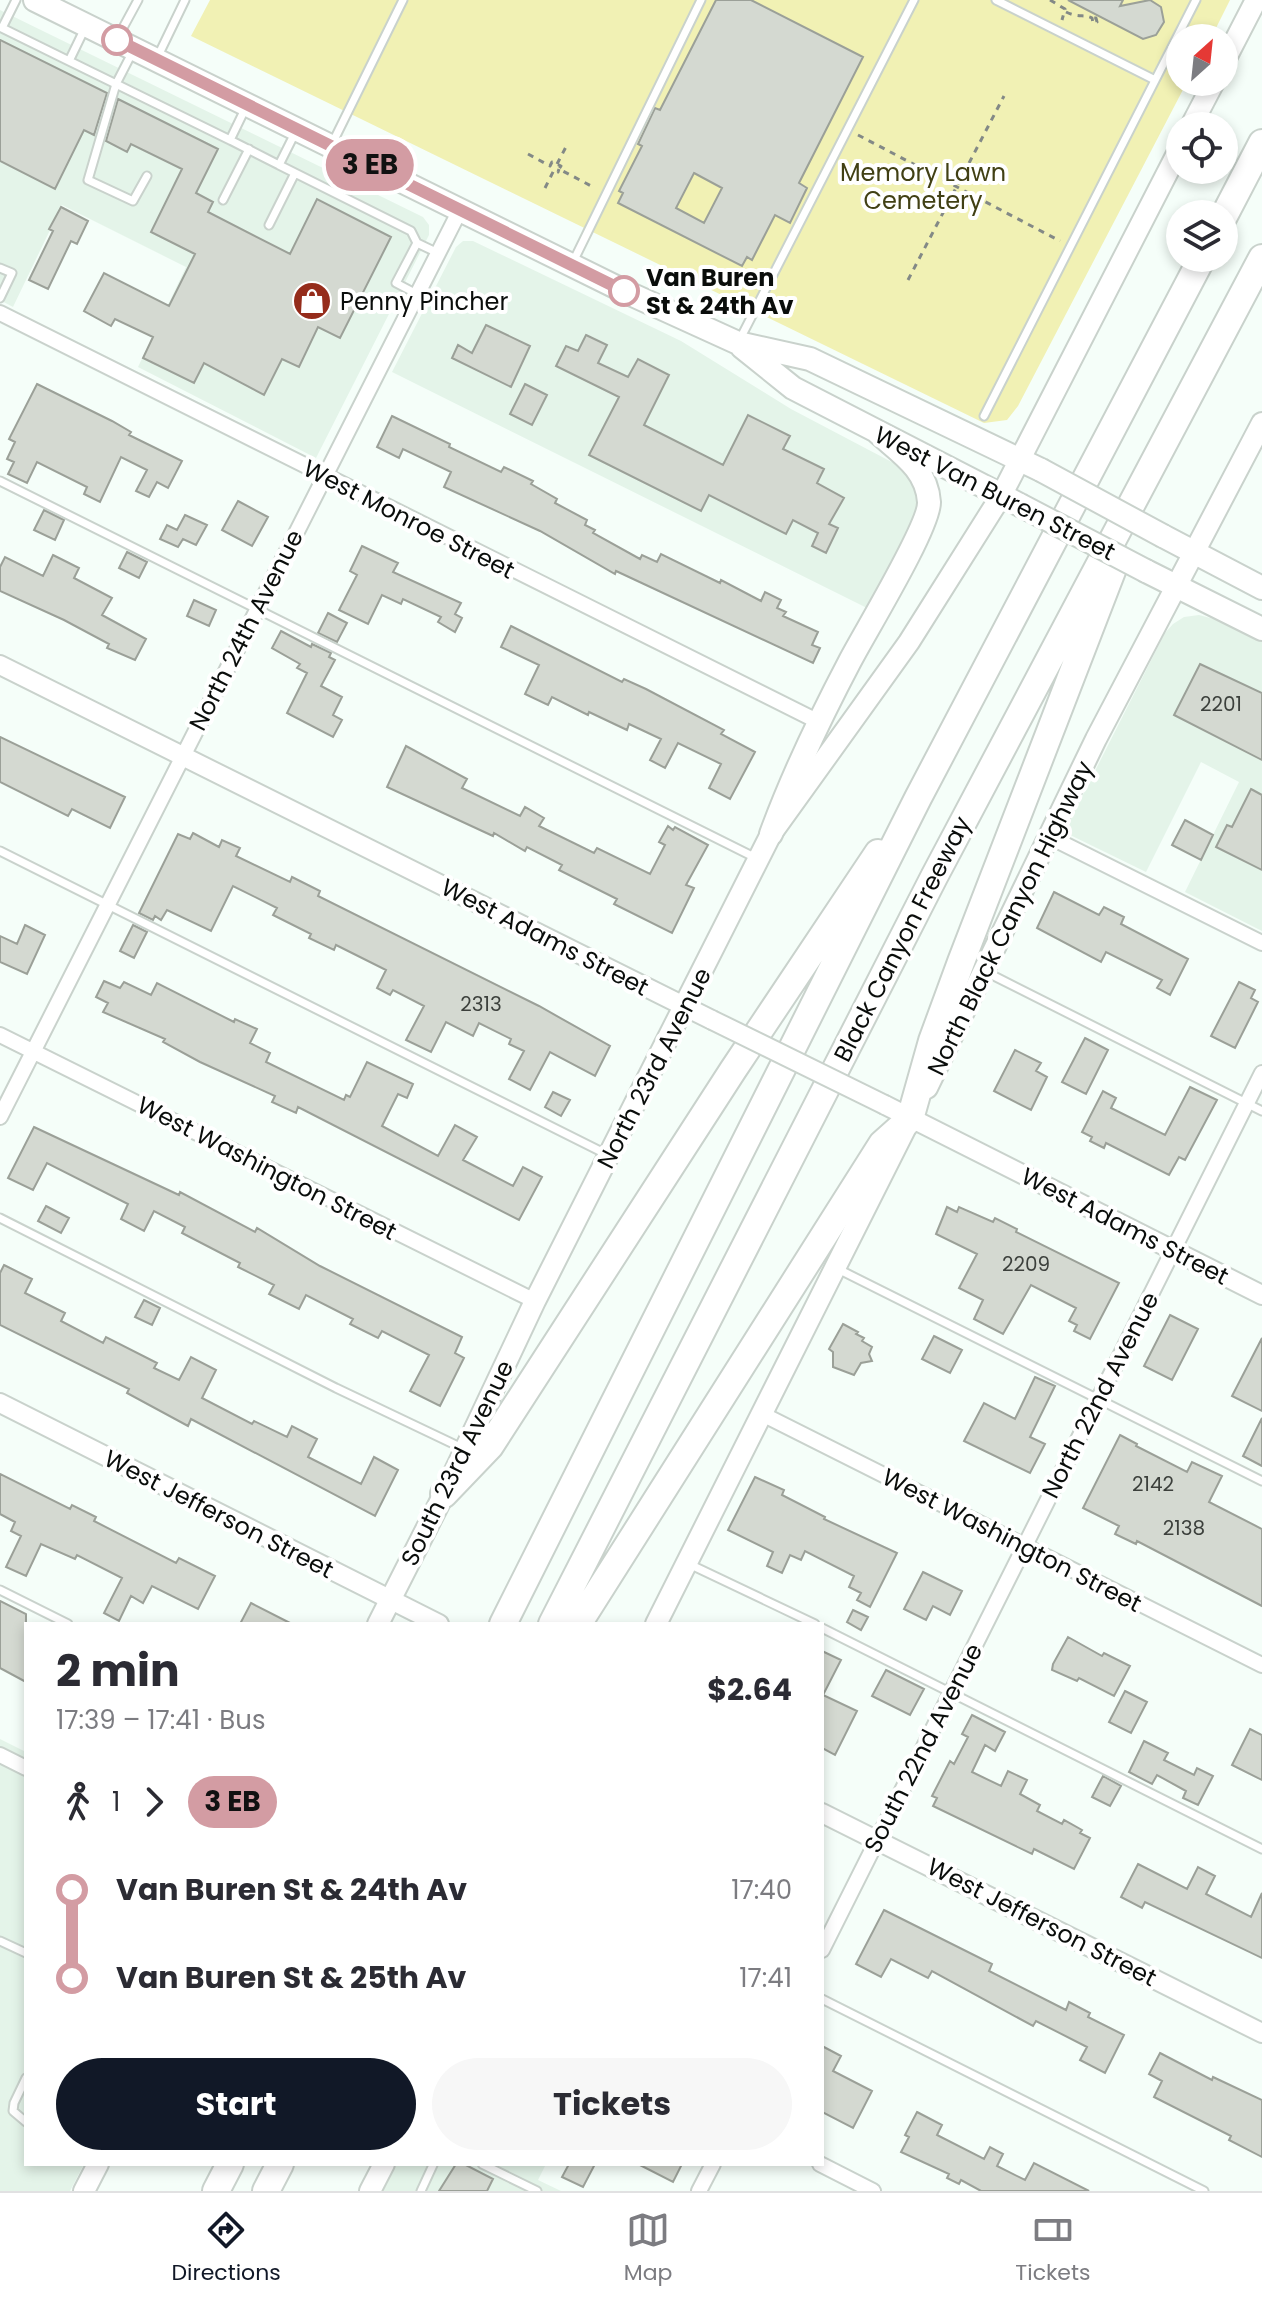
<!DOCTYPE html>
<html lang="en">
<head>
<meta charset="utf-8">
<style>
  :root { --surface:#fff; --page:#f7f7f7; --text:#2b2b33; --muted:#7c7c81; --line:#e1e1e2; --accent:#111827 }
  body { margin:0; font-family:Poppins,sans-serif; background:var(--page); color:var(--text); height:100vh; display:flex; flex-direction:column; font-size:30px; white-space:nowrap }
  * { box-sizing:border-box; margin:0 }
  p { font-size:26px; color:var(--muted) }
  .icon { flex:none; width:44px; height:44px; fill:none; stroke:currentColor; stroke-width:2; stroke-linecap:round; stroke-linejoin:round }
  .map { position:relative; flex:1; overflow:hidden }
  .side { position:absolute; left:24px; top:1622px; width:800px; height:544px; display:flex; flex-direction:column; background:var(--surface); border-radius:0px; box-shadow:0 4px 12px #0003 }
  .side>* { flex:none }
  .badge { padding:0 16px; border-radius:26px; font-size:28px; line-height:52px }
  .needle { width:52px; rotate:27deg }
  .buttons { position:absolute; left:1166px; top:24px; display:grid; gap:16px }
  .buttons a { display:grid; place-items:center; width:72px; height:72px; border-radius:50%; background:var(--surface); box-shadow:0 4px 12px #0003; font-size:40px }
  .map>.badge { position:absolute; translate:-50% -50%; box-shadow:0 0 0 4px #fff }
  .legs { display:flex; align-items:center; gap:12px; height:88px; padding:0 32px; font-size:26px }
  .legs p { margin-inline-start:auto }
  .headline { display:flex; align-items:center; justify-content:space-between; height:136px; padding:0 32px }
  h1 { font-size:44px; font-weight:700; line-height:60px }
  .action { display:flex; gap:16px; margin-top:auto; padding:16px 32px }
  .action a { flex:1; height:92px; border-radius:48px; background:var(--accent); color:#fff; font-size:32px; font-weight:700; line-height:92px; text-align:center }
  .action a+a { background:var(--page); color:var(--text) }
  ul { padding:0 32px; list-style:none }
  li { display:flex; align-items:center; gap:28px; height:88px; font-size:30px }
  li i { display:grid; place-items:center; width:12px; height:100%; margin:0 10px; background:currentColor }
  li i::after { content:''; width:20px; height:20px; margin:-10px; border:6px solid; border-radius:50%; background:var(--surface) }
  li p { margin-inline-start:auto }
  li:first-child i { background:linear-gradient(#0000 50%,currentColor 0) }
  li:last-child i { background:linear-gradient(currentColor 50%,#0000 0) }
  .tab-bar { display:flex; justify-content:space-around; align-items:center; height:112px; border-top:2px solid var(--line); background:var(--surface); font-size:22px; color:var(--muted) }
  .tab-bar a { display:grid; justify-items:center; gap:4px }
  .tab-bar .selected { color:var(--accent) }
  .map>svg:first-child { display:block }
  .built { fill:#e4f4e9 }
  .green { fill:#f1f1b4 }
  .building { fill:#d4d9d1; stroke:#9ba098; stroke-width:2; fill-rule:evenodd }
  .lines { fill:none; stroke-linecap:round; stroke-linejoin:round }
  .service-casing { stroke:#c9d2cc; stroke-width:11 }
  .minor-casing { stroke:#c9d2cc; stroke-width:18 }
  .tertiary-casing { stroke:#c9d2cc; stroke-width:22 }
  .secondary-casing { stroke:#c9d2cc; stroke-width:24 }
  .primary-casing { stroke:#c9d2cc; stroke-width:26 }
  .motorway-casing { stroke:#c9d2cc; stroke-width:30 }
  .path { stroke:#838986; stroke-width:3; stroke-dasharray:6 6; stroke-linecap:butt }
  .service { stroke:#fff; stroke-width:7 }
  .minor { stroke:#fff; stroke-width:14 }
  .tertiary { stroke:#fff; stroke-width:18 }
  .secondary { stroke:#fff; stroke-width:20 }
  .primary { stroke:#fff; stroke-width:22 }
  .motorway { stroke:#fff; stroke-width:26 }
  .tertiary-bridge-casing { stroke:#c9d2cc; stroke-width:22; stroke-linecap:butt }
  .primary-bridge-casing { stroke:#c9d2cc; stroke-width:26; stroke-linecap:butt }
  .tertiary-bridge { stroke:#fff; stroke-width:18 }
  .primary-bridge { stroke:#fff; stroke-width:22 }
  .line-1-casing { stroke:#fff; stroke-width:18 }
  .line-1 { stroke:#d39ca3; stroke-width:12 }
  .stop-1-dot { fill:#fff; stroke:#d39ca3; stroke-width:4 }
  .labels { text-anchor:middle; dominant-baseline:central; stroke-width:8; stroke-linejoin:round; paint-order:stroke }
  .number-label { font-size:20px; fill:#3c403c }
  .park-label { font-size:24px; fill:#414014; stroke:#fff }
  .stop-label { font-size:24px; font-weight:bold; fill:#0a0d0b; stroke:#fff; text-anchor:start }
  .poi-label { font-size:24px; fill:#0a0d0b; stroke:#fff; text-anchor:start }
  .street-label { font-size:24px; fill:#0a0d0b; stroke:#fff }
</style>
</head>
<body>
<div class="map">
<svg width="1262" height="2191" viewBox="0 0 1262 2191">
  <rect width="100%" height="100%" fill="#f5fef9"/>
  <path class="built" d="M0,10L423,217L429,225V235L316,458L138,367L186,267L62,205L13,307L0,300Z
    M463,241H473L681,341L791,409L905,469L913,479L918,495L917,511L869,609L392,372L456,247Z
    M1199,615L1214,619L1262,642V931L1185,892L1239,782L1201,762L1146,872L1064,832L1165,633L1173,624L1184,617Z
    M0,1739L26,1752V2164H84L70,2191H0Z
    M397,2164H546L538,2180L561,2191H383Z"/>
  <path class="green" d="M210,0H1230L1211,38H1180V82H1187L1018,406L1007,420L984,423L191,36Z"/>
  <path class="building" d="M716,0H751L863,57L799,183L807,188L790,223L775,215L752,260L747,257L742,266L618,203L623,193L619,191L642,146L638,144L655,108L660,110ZM694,173L722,188L704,223L676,208Z
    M1068,0H1123L1120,6L1150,0L1161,7L1164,22L1156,35L1143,39Z
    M0,40L107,93L94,135L84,130L55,189L0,161Z
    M118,99L218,149L196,193L213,202L208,212L290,254L317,199L391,237L340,338L318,327L299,367L282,359L264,395L204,363L194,383L143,358L153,337L115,319L111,326L84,311L104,273L169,306L195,254L151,232L182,169L131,144L127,152L106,141Z
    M61,207L88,221L77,244L71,241L48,289L29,280L53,231L49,229Z
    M486,325L530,346L511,387L452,358L458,345L472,353Z
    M586,335L607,345L598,363L628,377L638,359L669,375L644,425L723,465L748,415L790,436L783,449L824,469L817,483L844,498L829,524L838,528L826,553L812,546L818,533L793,520L786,534L709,495L701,511L589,455L619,397L556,366L566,346L578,351Z
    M37,384L112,421L131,432L129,435L182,461L168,488L157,482L149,497L136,491L147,470L121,457L100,502L84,494L87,487L37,462L27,483L8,474L14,462L7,459L15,442L9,439Z
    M525,384L547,395L532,425L510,414Z
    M392,416L450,444L449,447L501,472L504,467L533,481L531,484L557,499L555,503L587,520L585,525L595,530L593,533L640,559L642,555L657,562L661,554L720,583L721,580L761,601L765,592L781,600L777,608L786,612L783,616L818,632L812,645L820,648L813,663L616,571L615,574L540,531L444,487L451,472L403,449L399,458L377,447Z
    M238,501L268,517L252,546L222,530Z
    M44,510L64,520L55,540L34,530Z
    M185,515L207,525L196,545L183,539L178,547L160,539L167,525L177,530Z
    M362,546L398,563L393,572L461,603L455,614L462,618L455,632L438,622L441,617L403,599L401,604L382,595L368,624L339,610L357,575L350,571Z
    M127,552L147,562L139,578L119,568Z
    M53,555L79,568L74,578L112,598L102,615L146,639L135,660L107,648L109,644L64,620L0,591V567L5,557L43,576Z
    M194,600L216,610L209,626L187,616Z
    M328,613L347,623L337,642L318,633Z
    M511,626L622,682L624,679L646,689L724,730L721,734L755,752L730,799L709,788L721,764L678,743L665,768L650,760L661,739L629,724L627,730L589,712L588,715L552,697L548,705L525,694L539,665L501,647Z
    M281,631L311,647L312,644L331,653L329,657L335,660L321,686L342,697L333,715L342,720L333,737L287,713L307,673L297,668L300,664L272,648Z
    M1200,664L1262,693V760L1174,715Z
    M0,737L125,797L110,828L72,809L68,816L0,782Z
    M406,746L467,779L462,788L520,816L525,807L544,818L539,826L594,853L597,848L650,874L665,845L659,842L668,826L673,830L675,827L708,845L686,885L694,888L672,933L614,904L617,899L559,870L562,865L527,847L525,851L494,833L493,836L387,787Z
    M1251,789L1262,795V870L1216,847L1227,825L1232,827Z
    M1185,820L1213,835L1201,860L1172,845Z
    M193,833L219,847L222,840L240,848L236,856L290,882L292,877L320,891L318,896L539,1006L610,1046L595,1076L550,1052L530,1090L509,1079L524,1051L509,1044L511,1039L479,1023L473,1036L446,1022L431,1052L406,1040L424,1006L393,990L390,995L377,988L386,970L336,945L334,950L309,938L311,934L273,915L277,908L233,886L211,931L167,910L161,920L155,916L153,920L139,913L178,834L190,839Z
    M1054,892L1099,915L1104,907L1124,917L1121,924L1188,959L1170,995L1157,988L1162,980L1106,952L1101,962L1037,928Z
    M25,925L45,935L27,974L0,962V936L17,944Z
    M133,925L147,932L134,958L120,951Z
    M104,981L120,988L124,982L151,995L157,983L234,1022L235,1019L257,1029L250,1043L270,1053L266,1062L344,1100L346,1095L350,1097L367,1062L413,1084L407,1098L398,1094L382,1126L438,1156L455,1125L477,1137L463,1160L513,1186L523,1167L542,1177L519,1220L298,1107L296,1113L272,1102L275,1096L200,1062L163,1042L165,1039L103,1012L108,1003L96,997Z
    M1239,982L1255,990L1251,998L1258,1002L1235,1048L1211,1036Z
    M1085,1038L1108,1050L1086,1094L1062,1082Z
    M1015,1050L1041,1063L1036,1071L1047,1077L1031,1110L994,1091Z
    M1190,1087L1217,1100L1185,1160L1179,1157L1169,1175L1106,1143L1104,1148L1090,1141L1092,1137L1082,1132L1103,1091L1116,1098L1111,1108L1165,1135Z
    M553,1092L570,1100L561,1116L545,1107Z
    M34,1127L179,1195L180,1192L255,1232L257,1228L320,1266L462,1337L455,1353L464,1358L440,1406L410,1391L429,1355L382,1331L378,1338L350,1324L353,1319L306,1295L299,1309L269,1294L274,1285L238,1267L240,1263L182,1233L185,1227L154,1211L144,1231L121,1219L128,1204L47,1163L33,1190L8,1178Z
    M46,1206L69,1218L61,1233L38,1221Z
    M947,1207L957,1212L959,1207L993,1222L995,1218L1017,1229L1016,1232L1119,1283L1090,1339L1074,1331L1077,1325L1069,1321L1076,1308L1031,1285L1003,1334L974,1319L983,1300L959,1288L977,1254L936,1234Z
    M4,1265L32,1279L25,1293L65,1313L61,1321L103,1343L106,1337L157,1363L154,1368L179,1380L191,1357L216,1370L202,1398L252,1424L254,1421L287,1437L292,1426L317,1439L308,1457L361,1484L374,1457L398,1470L375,1516L191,1419L188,1426L127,1393L129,1389L0,1325V1273Z
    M144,1300L160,1308L152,1325L135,1317Z
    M1170,1315L1198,1329L1172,1380L1144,1366Z
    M843,1324L858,1332L856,1334L864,1338L862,1341L872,1347L869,1354L872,1361L861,1363L854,1375L833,1367V1352L829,1349Z
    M934,1336L962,1350L950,1373L922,1359Z
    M1262,1338V1411L1232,1396Z
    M1035,1377L1055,1386L1030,1437L1045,1444L1030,1473L964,1441L984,1403L1015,1419Z
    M1262,1418V1466L1243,1456Z
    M1120,1435L1137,1444L1136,1446L1187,1472L1192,1462L1222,1476L1209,1502L1262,1529V1606L1137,1541L1136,1544L1115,1534L1119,1526L1083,1508Z
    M0,1474L70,1509L72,1505L96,1517L94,1521L176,1563L179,1558L215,1576L198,1609L152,1586L143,1603L131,1596L119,1621L104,1613L122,1578L77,1555L75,1559L41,1544L26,1576L6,1567L21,1536L11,1531L15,1522L0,1514Z
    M755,1477L784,1490L782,1495L825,1517L824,1519L897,1553L870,1607L857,1600L861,1593L849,1587L854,1576L805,1551L801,1560L790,1555L782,1573L767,1566L773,1552L728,1530Z
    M923,1572L962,1591L950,1615L933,1606L926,1620L904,1609Z
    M0,1601L26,1614V1682L0,1668Z
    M251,1603L292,1624H240Z
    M853,1610L868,1617L861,1630L847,1622Z
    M1068,1637L1102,1656L1104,1653L1130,1666L1114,1696L1079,1678L1077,1681L1052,1670L1053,1664Z
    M822,1651L841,1660L823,1695L857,1711L835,1755L822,1748Z
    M886,1670L924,1689L910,1715L872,1696Z
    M1125,1691L1147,1702L1131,1733L1109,1722Z
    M972,1715L1005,1732L995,1751L985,1745L972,1772L1001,1786L1008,1771L1027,1780L1020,1794L1040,1805L1037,1811L1062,1824L1064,1820L1082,1830L1080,1833L1090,1838L1074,1869L1034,1849L1032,1854L933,1806L937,1798L932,1796L950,1761L954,1764L968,1737L962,1734Z
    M1250,1729L1262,1735V1780L1232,1765Z
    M1144,1741L1168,1753L1164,1760L1194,1775L1197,1768L1213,1776L1198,1805L1183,1798L1186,1791L1157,1775L1152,1784L1129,1772Z
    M1103,1776L1121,1786L1110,1806L1092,1797Z
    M1138,1864L1187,1889L1198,1867L1215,1876L1206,1894L1251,1917L1262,1893V1958L1145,1902L1142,1908L1121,1897Z
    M884,1910L992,1964L989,1971L1066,2010L1069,2002L1090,2013L1088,2017L1124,2035L1105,2073L1080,2060L1087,2047L1036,2021L1033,2026L932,1971L928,1978L891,1959L881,1977L856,1964Z
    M822,2046L841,2056L833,2071L872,2091L853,2128L822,2112Z
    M1160,2053L1212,2080L1213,2077L1262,2100V2157L1229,2140L1231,2136L1154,2097L1162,2081L1149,2074Z
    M917,2112L942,2125L937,2135L984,2159L990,2147L1003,2154L997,2166L1025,2180L1034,2163L1089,2191H981L961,2180L959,2184L947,2178L949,2174L901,2152L909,2137L905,2135Z
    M456,2164H464L493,2179L487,2191H439Z
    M569,2164H595L583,2187L562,2177Z
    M638,2164H682L673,2182Z"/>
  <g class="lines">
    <g class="service-casing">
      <path id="service" d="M16,0L2,28L69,61L85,28
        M996,0L1155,80
        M118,37L138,0
        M157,58L185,0
        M69,61L116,84L133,51
        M230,140L279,165L295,133
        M332,144L403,0
        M279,165L411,231L417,243L396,283L417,294
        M147,176L133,201L88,180L116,84L230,140L246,107
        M223,200L249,149
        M269,225L295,173
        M417,243L438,253
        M572,264L701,0
        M0,268L12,273L0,298
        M739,341L914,0
        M984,416L1196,0
        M0,481L758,859
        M0,851L606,1154
        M986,972L1262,1111
        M0,1218L336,1388L462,1448
        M838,1269L1262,1481
        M689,1564L815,1624
        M0,1590L68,1624
        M822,1628L1262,1849
        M0,1941L26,1953
        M822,1999L1204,2191
        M26,2078L14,2103L13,2111L26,2122
        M482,2164L537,2191
        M421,2191L433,2165"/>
    </g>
    <g class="minor-casing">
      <path id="minor" d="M0,313L819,722
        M1050,837L1262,943
        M0,1035L535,1301
        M0,1117L460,210
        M762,1414L1262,1665
        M0,1755L26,1768
        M822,1950L1262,1073
        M820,2164L873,2191
        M699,2191L713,2164"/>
    </g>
    <g class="tertiary-casing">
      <path id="tertiary" d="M0,665L712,1020
        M885,1105L1262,1295
        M0,1403L439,1624
        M822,1813L1262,2033"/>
    </g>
    <g class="secondary-casing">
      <path id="secondary" d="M1224,62L1256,0
        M1191,126L1214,82
        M927,1088L1096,739L1262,423
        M378,1624L444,1494L535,1301L771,834L909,642L1001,496L1180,148
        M656,1624L906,1127
        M84,2191L98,2164
        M370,2191L384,2164"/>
    </g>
    <g class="primary-casing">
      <path id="primary" d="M35,0L626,292L738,343L810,359L1041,470
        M742,347L793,388L1020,505
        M1163,536L1262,588
        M1146,571L1262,629
        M771,834C793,774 820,718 850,661C865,632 930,526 929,502C927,468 899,452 876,431"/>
    </g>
    <g class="motorway-casing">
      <path id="motorway" d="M1224,216L1262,143
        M444,1494L490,1446L733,1070L878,853
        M503,1624L918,798L1202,258
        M552,1624L934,877L1262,258
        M578,1624L882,1144L910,1119L932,1041L961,962L1117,558
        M216,2191L230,2164
        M266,2191L280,2164"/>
    </g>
    <path class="path" d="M1050,0L1065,9L1062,20
      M1066,12C1078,18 1085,14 1092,18L1093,23L1097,22L1096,18H1092
      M858,135L1060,241
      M528,154L550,166L552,162L561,166L559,169L595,188
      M557,164L567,145
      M545,188L554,170L558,172L559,169
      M908,280L1004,96"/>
    <use href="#service" class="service"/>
    <use href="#minor" class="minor"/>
    <use href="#tertiary" class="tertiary"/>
    <use href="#secondary" class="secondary"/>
    <use href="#primary" class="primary"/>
    <use href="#motorway" class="motorway"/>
    <g class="tertiary-bridge-casing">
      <path id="tertiary-bridge" d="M712,1020L885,1105"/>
    </g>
    <g class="primary-bridge-casing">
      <path id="primary-bridge" d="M1041,470L1163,536
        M1020,505L1146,571"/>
    </g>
    <use href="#tertiary-bridge" class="tertiary-bridge"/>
    <use href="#primary-bridge" class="primary-bridge"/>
  </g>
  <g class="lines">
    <g class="line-1-casing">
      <path id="line-1" d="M117,40L624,291"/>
    </g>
    <use href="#line-1" class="line-1"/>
  </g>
  <defs>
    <g id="shop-disc" transform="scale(2)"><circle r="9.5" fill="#952c1b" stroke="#fff"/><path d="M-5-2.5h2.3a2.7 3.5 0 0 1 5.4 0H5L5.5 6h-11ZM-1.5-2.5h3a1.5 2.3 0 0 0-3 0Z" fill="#fff"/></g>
  </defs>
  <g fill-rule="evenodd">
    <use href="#shop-disc" x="312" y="301"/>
  </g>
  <g class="stop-1-dot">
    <circle cx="117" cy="40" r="14"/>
    <circle cx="624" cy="291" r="14"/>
  </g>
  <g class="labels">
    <g class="number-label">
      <text x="1221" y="704">2201</text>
      <text x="481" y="1004">2313</text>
      <text x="1026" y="1264">2209</text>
      <text x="1153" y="1484">2142</text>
      <text x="1184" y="1528">2138</text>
    </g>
    <g class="park-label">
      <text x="923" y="172">Memory Lawn<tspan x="923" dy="28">Cemetery</tspan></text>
    </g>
    <g class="stop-label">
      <text x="646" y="277">Van Buren<tspan x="646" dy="28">St &amp; 24th Av</tspan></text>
    </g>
    <g class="poi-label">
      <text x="340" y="301">Penny Pincher</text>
    </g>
    <g class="street-label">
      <text transform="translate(995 493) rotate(27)">West Van Buren Street</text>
      <text transform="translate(409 519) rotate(27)">West Monroe Street</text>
      <text transform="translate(246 630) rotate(-63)">North 24th Avenue</text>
      <text transform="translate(1010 918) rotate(-64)">North Black Canyon Highway</text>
      <text transform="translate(545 937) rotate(27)">West Adams Street</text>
      <text transform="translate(902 939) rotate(-63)">Black Canyon Freeway</text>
      <text transform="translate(654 1068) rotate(-63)">North 23rd Avenue</text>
      <text transform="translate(267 1168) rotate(27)">West Washington Street</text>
      <text transform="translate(1125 1226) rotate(27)">West Adams Street</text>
      <text transform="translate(1100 1395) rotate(-63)">North 22nd Avenue</text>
      <text transform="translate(457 1463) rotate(-64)">South 23rd Avenue</text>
      <text transform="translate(219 1514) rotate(27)">West Jefferson Street</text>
      <text transform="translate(1012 1540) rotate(27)">West Washington Street</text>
      <text transform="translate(923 1748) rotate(-63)">South 22nd Avenue</text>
      <text transform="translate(1042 1922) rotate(27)">West Jefferson Street</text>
    </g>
  </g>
</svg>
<div class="buttons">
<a><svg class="needle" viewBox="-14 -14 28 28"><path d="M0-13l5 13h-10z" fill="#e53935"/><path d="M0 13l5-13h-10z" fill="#7c7c81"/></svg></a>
<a><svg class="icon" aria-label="locate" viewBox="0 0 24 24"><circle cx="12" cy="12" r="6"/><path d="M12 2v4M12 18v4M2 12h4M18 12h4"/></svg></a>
<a><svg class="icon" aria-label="layers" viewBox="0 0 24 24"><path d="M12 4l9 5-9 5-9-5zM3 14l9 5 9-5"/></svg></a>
</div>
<b class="badge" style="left:370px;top:165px;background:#d39ca3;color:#111">3 EB</b>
<section class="side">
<div class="headline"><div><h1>2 min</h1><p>17:39 – 17:41 · Bus</p></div><b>$2.64</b></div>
<div class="legs"><svg class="icon" aria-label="walk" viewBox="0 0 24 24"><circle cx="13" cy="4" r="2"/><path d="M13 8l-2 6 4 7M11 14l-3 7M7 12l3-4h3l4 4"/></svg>1<svg class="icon" aria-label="forward" viewBox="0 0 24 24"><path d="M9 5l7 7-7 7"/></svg><b class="badge" style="background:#d39ca3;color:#111">3 EB</b></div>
<ul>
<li><i style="color:#d39ca3"></i><b>Van Buren St &amp; 24th Av</b><p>17:40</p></li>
<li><i style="color:#d39ca3"></i><b>Van Buren St &amp; 25th Av</b><p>17:41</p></li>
</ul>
<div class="action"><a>Start</a><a>Tickets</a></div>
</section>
</div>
<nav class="tab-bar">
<a class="selected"><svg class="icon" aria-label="directions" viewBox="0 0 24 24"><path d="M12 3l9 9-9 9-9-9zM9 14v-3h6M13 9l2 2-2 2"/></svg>Directions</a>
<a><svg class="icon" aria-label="map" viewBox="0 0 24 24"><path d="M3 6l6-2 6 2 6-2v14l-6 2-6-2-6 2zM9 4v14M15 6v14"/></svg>Map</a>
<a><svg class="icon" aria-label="tickets" viewBox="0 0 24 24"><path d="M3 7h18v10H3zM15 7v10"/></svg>Tickets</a>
</nav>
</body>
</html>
